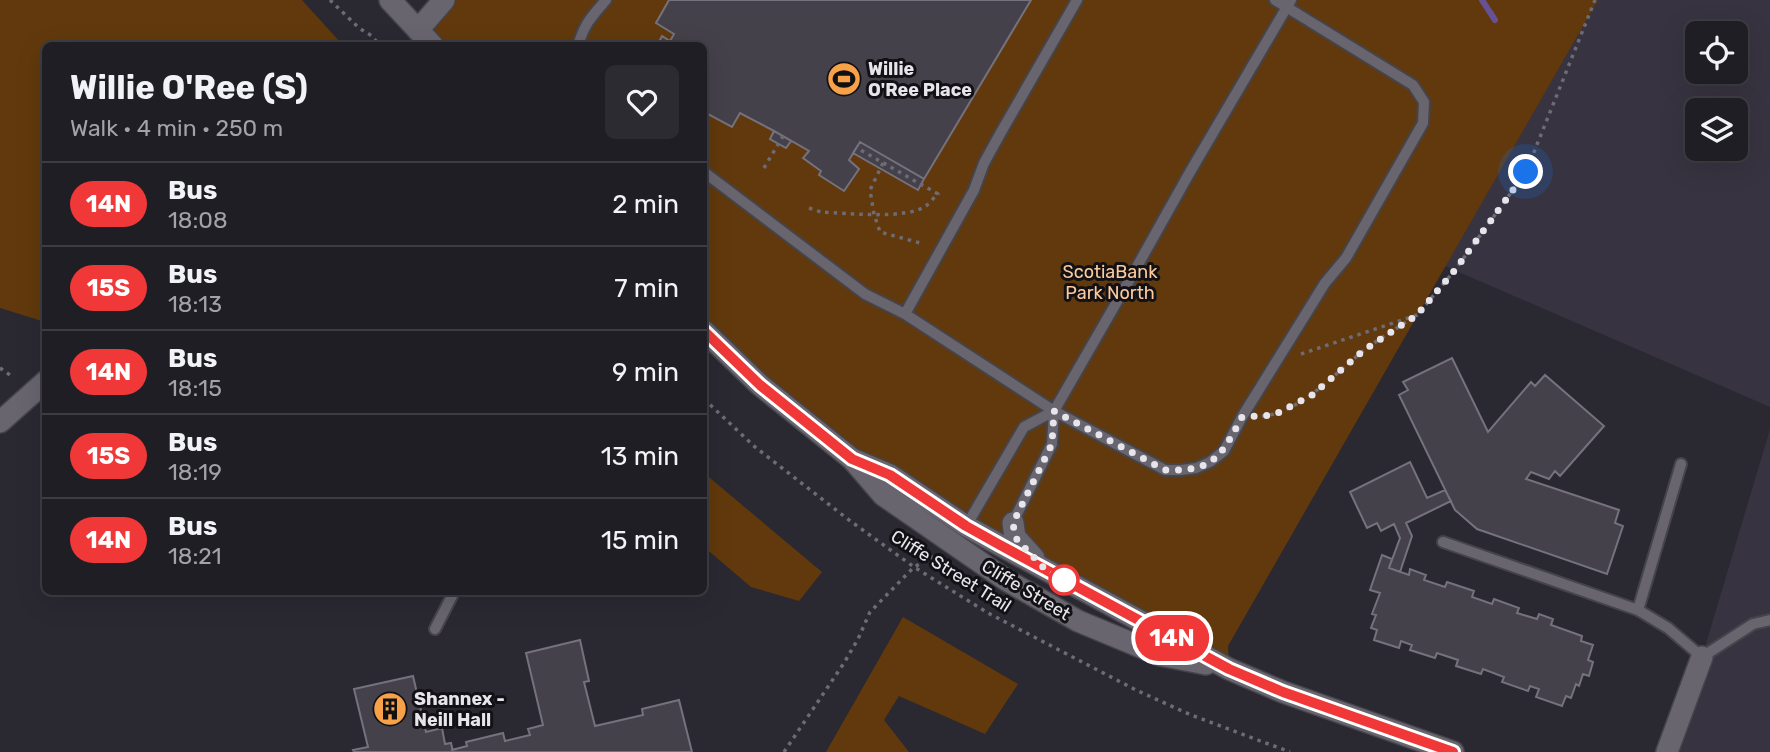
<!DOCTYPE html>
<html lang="en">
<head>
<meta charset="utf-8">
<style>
  :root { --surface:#201e25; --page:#2d2b32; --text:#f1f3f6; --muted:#a2a2a7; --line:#3d3c42 }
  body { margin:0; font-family:Rubik,sans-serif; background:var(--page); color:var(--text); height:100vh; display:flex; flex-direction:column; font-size:26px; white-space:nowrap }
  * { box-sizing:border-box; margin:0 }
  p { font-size:23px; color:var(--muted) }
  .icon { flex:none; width:38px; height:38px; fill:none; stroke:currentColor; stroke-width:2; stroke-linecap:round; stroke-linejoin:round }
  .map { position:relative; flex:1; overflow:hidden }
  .side { position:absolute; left:42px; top:42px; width:665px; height:553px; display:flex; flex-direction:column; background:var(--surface); border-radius:10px; box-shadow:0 7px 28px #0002,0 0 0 2px var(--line) }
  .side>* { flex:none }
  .badge { padding:0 14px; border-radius:23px; font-size:24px; line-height:46px }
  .fabs { position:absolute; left:1685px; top:21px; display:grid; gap:14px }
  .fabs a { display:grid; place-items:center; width:63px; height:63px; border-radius:10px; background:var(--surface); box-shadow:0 7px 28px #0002,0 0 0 2px var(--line); font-size:35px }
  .you { position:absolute; width:35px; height:35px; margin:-18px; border:5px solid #fff; border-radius:50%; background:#1a73e8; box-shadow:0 0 0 10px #1a73e833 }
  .map>.badge { position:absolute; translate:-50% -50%; box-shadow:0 0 0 4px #fff }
  .round { display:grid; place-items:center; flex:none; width:74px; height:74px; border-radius:10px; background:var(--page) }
  .summary { display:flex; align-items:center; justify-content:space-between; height:119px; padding:0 28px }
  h1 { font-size:33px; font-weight:700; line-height:52px }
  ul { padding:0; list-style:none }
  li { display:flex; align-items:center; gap:21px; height:84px; padding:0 28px; border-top:2px solid var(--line) }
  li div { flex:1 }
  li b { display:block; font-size:26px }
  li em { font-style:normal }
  li .badge { min-width:77px; font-weight:700; text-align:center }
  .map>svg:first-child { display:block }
  .built { fill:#373340; fill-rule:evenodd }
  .green { fill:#61390c }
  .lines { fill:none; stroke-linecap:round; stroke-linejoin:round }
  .stream { stroke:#675095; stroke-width:6 }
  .building { fill:#44414b; stroke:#75727d; stroke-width:2 }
  .lane-casing { stroke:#46444b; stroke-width:14 }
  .street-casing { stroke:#46444b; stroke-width:24 }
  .secondary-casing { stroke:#46444b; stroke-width:24 }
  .path { stroke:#6d6b73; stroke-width:3.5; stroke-dasharray:3.5 5; stroke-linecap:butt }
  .lane { stroke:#68656f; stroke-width:10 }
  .street { stroke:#68656f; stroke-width:21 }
  .secondary { stroke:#68656f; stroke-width:21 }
  .line-casing { stroke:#fff; stroke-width:16 }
  .line { stroke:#f03838; stroke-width:10 }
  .walk { stroke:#e7e5eb; stroke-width:7; stroke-dasharray:0 12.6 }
  .stop-dot { fill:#fff; stroke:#f03838; stroke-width:3.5 }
  .labels { text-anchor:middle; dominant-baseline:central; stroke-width:6; stroke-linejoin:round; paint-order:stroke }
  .poi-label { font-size:18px; font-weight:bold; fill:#e7e5eb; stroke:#121115; text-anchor:start }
  .park-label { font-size:18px; fill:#feca9c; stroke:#121115 }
  .street-label { font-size:18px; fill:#e7e5eb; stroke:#121115 }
</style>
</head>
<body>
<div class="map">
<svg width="1770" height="752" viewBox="0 0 1770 752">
  <rect width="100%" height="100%" fill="#2a2831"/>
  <path class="built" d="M1598,0H1770V407L1445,266ZM1698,33H1736V72H1698ZM1698,110H1736V149H1698Z
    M1770,429V752H1667L1702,657Z"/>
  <path class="green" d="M0,0H302L340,42L336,46H46L45,322L0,308Z
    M444,0H1598L1228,646L1229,669L890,475L704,331V46L433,45L418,30Z
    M704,473L822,572L799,601L751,587L704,547Z
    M903,617L1018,684L985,734L899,696L884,720L909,752H826Z"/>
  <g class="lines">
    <path class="stream" d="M1482,0L1495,20"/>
  </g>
  <path class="building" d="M669,0H1031L924,179L860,142L849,160L859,169L844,191L819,175L821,171L803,158L809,151L774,131L740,113L732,127L704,112V46H657L662,36L670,41L674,34L656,23Z
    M774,131L791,141L786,148L770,139Z
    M860,142L924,179L918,190L853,153Z
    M1452,358L1488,432L1531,382L1535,386L1545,375L1604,426L1560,476L1555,471L1549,479L1531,472L1526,479L1619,510L1615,523L1623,526L1607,574L1477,529L1455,510L1399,395L1408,390L1403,382Z
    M1410,462L1427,498L1445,490L1451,501L1406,523L1412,536L1400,572L1389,568L1400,538L1394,524L1381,531L1377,523L1367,528L1350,492Z
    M1382,555L1392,559L1389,568L1409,575L1410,569L1426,575L1424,580L1445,587L1447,582L1474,591L1472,597L1492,604L1494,599L1519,608L1517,613L1537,619L1539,614L1553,619L1551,625L1582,636L1581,641L1593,645L1588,660L1593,662L1589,676L1583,674L1579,686L1576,684L1571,698L1566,696L1562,706L1536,697L1539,689L1530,686L1528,691L1502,682L1504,677L1483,669L1481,674L1456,666L1458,660L1437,653L1435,658L1410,650L1412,645L1401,641L1399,648L1374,640L1377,630L1371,628L1376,615L1372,614L1380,593L1370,590Z
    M580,640L589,681L584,682L595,726L643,715L642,709L679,700L692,752H453L452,750L467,746L466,742L503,733L505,741L530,735L528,729L543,725L526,653Z
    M413,676L426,732L442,728L445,744L451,743L453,752H354L353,750L368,747L354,689Z"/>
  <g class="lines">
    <g class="lane-casing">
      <path id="lane" d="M578,46C584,24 592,16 606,0
        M704,172L865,294L905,314L1054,411L1165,470H1181L1196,468L1210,462L1224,451L1242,417L1325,283L1346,258L1423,123L1424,102L1413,85L1275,0
        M905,314L974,190L984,163L1000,134L1077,0
        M1011,526L1052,444L1054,411L1130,279L1190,172L1291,0
        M965,528L1024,427L1054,411
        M1443,542L1638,610L1668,628L1702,657L1753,624L1770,620
        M1638,610L1681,464
        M435,629L454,592"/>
    </g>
    <g class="street-casing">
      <path id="street" d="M418,30L444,0
        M1667,752L1702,657"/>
    </g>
    <g class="secondary-casing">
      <path id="secondary" d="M390,0L433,46
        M704,331L760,385L852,459L883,495L1006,580L1078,621L1160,655L1206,664
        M0,422L46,381
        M852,459L890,475L966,526L1000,545L1229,669L1283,692L1453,752
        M1013,523L1015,537L1034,558"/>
    </g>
    <path class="path" d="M330,0L359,28L372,36L380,46
      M883,163L870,190L874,214L880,232L920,243
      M764,168L783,136
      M809,208L821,212C847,213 905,220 926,206C930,203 934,197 938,194L857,148
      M1301,354L1417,315L1455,270L1526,172L1595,0
      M0,368L10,375
      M704,399L755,447L849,520L914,567L988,613L1136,690L1191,715L1290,752
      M1262,416C1300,413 1334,374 1362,352C1378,339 1396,329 1412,318
      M784,752L844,663L858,639L870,612L914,567L935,556"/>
    <use href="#lane" class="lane"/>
    <use href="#street" class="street"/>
    <use href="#secondary" class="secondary"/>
  </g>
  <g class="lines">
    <g class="line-casing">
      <path id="line" d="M704,331L760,385L852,459L890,475L966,526L1000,545L1229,669L1283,692L1453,752"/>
    </g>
    <use href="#line" class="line"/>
    <path class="walk" d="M1064,580L1045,569L1021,544L1015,537L1013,523L1052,444L1054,411L1165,470C1214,472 1221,456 1242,417L1274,415L1312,395L1364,350L1417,315L1455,270L1526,172"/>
  </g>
  <defs>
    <g id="stadium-disc" transform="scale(1.75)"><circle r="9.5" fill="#f7a149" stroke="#121115"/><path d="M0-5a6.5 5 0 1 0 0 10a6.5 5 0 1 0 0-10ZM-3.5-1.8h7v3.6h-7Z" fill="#111"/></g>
    <g id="building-disc" transform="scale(1.75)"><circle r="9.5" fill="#f7a149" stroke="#121115"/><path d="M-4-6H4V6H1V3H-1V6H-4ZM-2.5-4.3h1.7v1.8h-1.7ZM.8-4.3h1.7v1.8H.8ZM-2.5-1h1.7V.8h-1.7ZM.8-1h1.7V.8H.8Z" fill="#111"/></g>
  </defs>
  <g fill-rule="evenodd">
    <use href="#stadium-disc" x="844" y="79"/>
    <use href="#building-disc" x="390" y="709"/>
  </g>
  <circle class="stop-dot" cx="1064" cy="580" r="14"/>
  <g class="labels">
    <g class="poi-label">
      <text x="868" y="69">Willie<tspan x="868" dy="21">O'Ree Place</tspan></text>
      <text x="414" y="699">Shannex -<tspan x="414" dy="21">Neill Hall</tspan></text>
    </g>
    <g class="park-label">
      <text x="1110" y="272">ScotiaBank<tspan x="1110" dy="21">Park North</tspan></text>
    </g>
    <g class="street-label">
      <text transform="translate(951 571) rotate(32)">Cliffe Street Trail</text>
      <text transform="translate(1026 590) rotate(31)">Cliffe Street</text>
    </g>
  </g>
</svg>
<div class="fabs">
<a><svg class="icon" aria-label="locate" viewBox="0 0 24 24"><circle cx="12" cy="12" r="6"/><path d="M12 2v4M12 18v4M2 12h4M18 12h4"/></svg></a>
<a><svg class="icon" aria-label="layers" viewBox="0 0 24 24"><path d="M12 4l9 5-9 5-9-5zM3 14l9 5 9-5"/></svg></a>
</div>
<div class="you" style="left:1526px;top:172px"></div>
<b class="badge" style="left:1172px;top:638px;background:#f03838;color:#fff">14N</b>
<section class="side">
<div class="summary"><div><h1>Willie O'Ree (S)</h1><p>Walk · 4 min · 250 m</p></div><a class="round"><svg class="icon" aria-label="heart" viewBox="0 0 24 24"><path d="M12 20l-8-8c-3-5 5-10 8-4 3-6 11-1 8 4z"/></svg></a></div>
<ul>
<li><span class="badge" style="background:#f03838;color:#fff">14N</span><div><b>Bus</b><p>18:08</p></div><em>2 min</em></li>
<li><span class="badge" style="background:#f03838;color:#fff">15S</span><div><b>Bus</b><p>18:13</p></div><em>7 min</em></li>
<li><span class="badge" style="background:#f03838;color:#fff">14N</span><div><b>Bus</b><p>18:15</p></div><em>9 min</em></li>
<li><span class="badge" style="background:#f03838;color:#fff">15S</span><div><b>Bus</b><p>18:19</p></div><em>13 min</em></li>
<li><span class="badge" style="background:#f03838;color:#fff">14N</span><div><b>Bus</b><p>18:21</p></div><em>15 min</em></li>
</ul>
</section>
</div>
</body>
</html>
